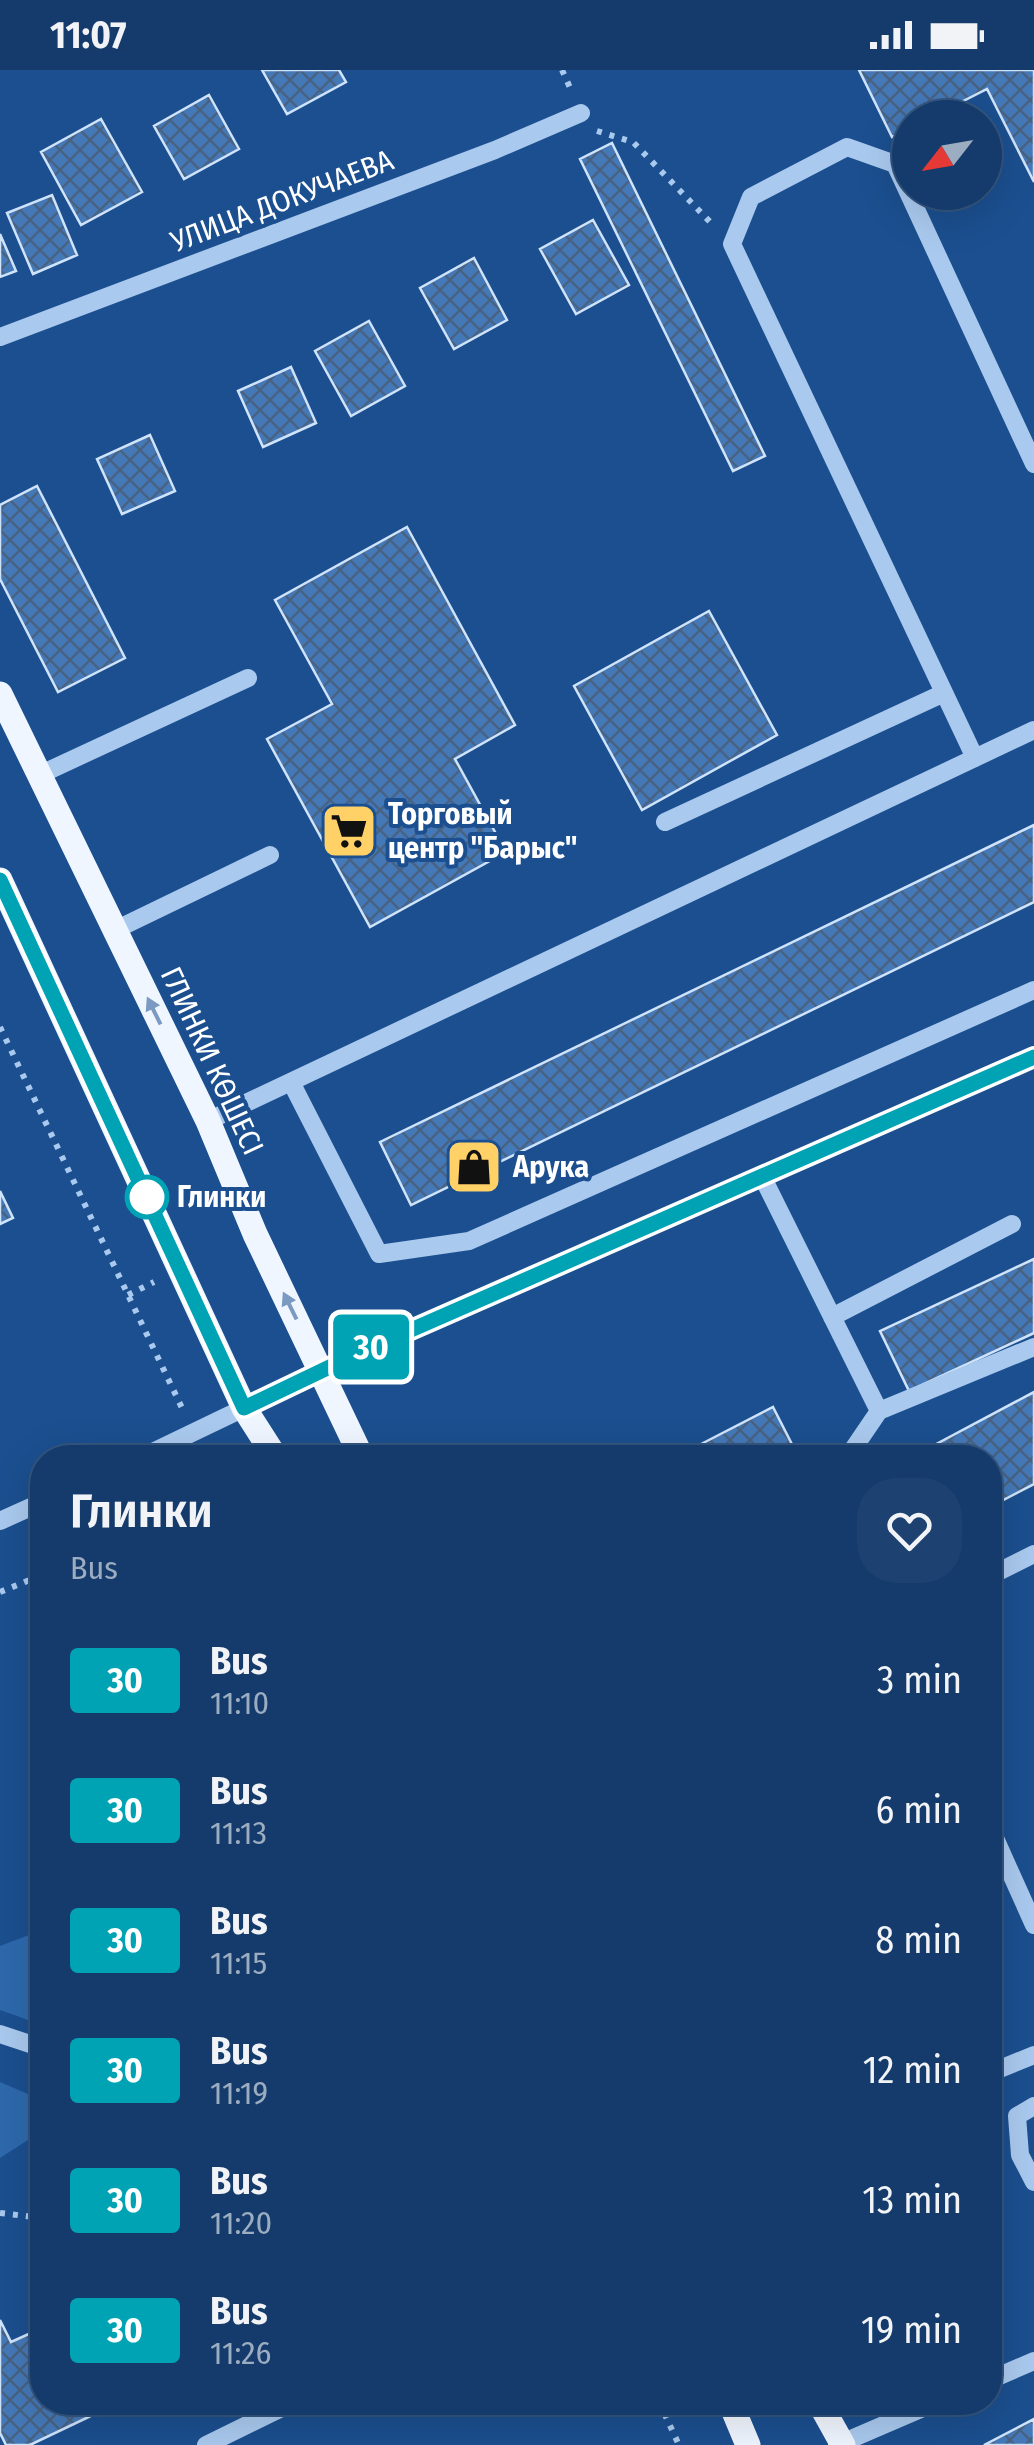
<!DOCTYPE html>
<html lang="en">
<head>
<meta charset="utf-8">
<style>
  :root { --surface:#143b6b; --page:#1d4271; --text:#f1f3f6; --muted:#9dadc1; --line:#33557e }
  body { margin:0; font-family:"Fira Sans Condensed",sans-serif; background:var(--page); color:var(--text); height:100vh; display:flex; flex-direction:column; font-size:38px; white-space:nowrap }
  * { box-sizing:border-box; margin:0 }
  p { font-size:32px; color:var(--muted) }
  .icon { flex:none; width:55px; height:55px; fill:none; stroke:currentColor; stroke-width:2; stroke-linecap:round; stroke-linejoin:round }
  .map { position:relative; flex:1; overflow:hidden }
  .side { position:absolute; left:30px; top:1375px; width:972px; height:970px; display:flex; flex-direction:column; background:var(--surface); border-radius:40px; box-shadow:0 10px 40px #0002,0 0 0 2px var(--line) }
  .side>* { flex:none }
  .badge { padding:0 20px; border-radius:8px; font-size:35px; line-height:65px }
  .needle { width:65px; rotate:239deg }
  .fabs { position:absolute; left:892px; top:30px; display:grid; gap:20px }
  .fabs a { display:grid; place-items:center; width:110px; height:110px; border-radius:50%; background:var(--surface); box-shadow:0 10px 40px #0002,0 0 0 2px var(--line); font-size:50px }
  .map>.badge { position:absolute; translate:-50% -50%; box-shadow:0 0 0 5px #fff }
  .round { display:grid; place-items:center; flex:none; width:105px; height:105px; border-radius:40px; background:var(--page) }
  .summary { display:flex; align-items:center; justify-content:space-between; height:170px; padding:0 40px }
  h1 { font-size:48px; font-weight:600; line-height:75px }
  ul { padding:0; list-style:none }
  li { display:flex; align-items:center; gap:30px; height:130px; padding:0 40px }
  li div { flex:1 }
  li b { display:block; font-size:38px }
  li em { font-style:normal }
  li .badge { min-width:110px; font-weight:700; text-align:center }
  .status { display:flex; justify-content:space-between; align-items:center; height:70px; padding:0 50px; background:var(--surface); direction:ltr }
  .status svg { height:28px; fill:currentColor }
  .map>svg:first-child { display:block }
  .green { fill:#2e69ad }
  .building { fill:url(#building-cross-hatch); stroke:#cfe3fa; stroke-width:2.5 }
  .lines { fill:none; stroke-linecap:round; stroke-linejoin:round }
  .path { stroke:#a9c9ee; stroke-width:6; stroke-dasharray:5 8; stroke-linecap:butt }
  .minor { stroke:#a9c9ee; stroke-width:18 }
  .major { stroke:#f0f6ff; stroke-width:25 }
  .oneway { fill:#7b9ac1 }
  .line-casing { stroke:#fff; stroke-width:22 }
  .line { stroke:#00a3b4; stroke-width:15 }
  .stop-dot { fill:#fff; stroke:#00a3b4; stroke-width:5 }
  .labels { text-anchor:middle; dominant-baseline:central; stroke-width:8; stroke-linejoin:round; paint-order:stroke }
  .street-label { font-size:30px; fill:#fff; stroke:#1b4f8f }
  .poi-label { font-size:30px; font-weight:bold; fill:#fff; stroke:#1b4f8f; text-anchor:start }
  .stop-label { font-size:30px; font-weight:bold; fill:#fff; stroke:#1b4f8f; text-anchor:start }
</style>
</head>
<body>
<div class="status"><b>11:07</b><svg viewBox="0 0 49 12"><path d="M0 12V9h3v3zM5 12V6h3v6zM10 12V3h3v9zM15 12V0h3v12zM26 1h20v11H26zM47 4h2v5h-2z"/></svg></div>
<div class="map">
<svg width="1034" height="2375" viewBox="0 0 1034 2375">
  <defs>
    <pattern id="building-cross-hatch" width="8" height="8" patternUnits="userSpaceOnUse" patternTransform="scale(2.5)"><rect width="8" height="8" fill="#4478b7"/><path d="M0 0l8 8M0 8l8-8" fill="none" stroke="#486282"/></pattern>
  </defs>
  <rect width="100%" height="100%" fill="#1b4f8f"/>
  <path class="green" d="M42,1860V1955L0,1940V1876Z
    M0,2012L42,2030V2061L0,2088Z"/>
  <path class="building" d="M262,0H339L346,12L287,44Z
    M859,0H1034V112L987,19L930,48H910V58L892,67Z
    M209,25L239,79L184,109L154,56Z
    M101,49L142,122L81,155L41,82Z
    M612,73L765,386L733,401L580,89Z
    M52,125L77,185L33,204L7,143Z
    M593,150L629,215L576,244L540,179Z
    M0,164L16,201L0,207Z
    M474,188L507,250L454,279L420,218Z
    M369,251L405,316L351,346L315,281Z
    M291,297L316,353L263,377L238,321Z
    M150,365L175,421L122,444L97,389Z
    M37,416L125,588L58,622L0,509V435Z
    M407,457L515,655L455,689L506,782L370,857L267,669L332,634L275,530Z
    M709,541L777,665L642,740L574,616Z
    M1034,755V832L411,1135L380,1072Z
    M0,1121L13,1148L0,1154Z
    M1034,1189V1263L909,1321L880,1261Z
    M1034,1322V1414L990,1437V1388H910Z
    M773,1337L799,1388H674Z
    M0,2250L11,2272L42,2258V2332H120L30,2375H6L0,2363Z
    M1034,2349V2375H984Z"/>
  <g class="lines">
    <path class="path" d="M562,0L572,22
      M597,61L633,72L713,155
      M0,957L182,1338
      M128,1225L154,1212
      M0,1522L42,1505
      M0,2143L42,2148
      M659,2332L679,2375"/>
    <path class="minor" d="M0,267L495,80L581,43
      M975,688L732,174L751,127L847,77L895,94L1034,394
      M39,705L248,608
      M665,752L944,623
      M115,860L270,785
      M291,1012L379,1184L469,1171L1034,920
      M208,1051L1034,660
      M762,1106L879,1341
      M832,1247L1012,1154
      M140,1388L363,1281L1034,987
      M847,1388L879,1341L1034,1277
      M0,1451L42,1432
      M990,1506L1034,1484
      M990,1757L1034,1855
      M0,1964L42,1978
      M990,2003L1034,1985
      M1034,2036L1017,2046L1020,2085L1034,2112
      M990,2310L1034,2291
      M206,2375L294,2332
      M837,2375L937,2332"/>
    <path class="major" d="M0,624L208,1051L255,1164L362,1388
      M0,810L244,1338L276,1388
      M730,2332L748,2375
      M819,2332L843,2375"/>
  </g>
  <defs><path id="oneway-solid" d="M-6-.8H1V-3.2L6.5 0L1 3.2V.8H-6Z" transform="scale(2.5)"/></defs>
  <g class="oneway">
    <use href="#oneway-solid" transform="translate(154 941) rotate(-116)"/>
    <use href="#oneway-solid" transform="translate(290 1236) rotate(-116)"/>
  </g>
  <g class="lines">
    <g class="line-casing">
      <path id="line" d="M0,810L244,1338L363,1281L1034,987"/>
    </g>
    <use href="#line" class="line"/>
  </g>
  <defs>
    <g id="supermarket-square" transform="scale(2.875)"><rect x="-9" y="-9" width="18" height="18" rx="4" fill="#ffd166" stroke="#1b4f8f"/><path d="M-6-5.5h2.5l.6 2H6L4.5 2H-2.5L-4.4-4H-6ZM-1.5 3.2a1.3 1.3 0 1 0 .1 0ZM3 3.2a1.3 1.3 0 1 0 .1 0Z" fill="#111"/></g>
    <g id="shop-square" transform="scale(2.875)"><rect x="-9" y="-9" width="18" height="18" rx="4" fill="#ffd166" stroke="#1b4f8f"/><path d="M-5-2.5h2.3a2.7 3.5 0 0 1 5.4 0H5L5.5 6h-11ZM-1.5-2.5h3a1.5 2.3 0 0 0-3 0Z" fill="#111"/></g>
  </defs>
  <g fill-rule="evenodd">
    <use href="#supermarket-square" x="349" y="761"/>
    <use href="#shop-square" x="474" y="1097"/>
  </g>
  <circle class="stop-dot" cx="147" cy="1127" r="20"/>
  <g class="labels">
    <g class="street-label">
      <text transform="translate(282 131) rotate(-21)">УЛИЦА ДОКУЧАЕВА</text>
      <text transform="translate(212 991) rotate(65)">ГЛИНКИ КӨШЕСІ</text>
    </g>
    <g class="poi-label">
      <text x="388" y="744">Торговый<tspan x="388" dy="34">центр "Барыс"</tspan></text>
      <text x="513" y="1097">Арука</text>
    </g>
    <g class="stop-label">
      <text x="177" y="1127">Глинки</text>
    </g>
  </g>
</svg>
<div class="fabs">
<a><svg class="needle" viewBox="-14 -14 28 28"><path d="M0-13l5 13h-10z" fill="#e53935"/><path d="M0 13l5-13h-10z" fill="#9dadc1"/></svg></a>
</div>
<b class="badge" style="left:371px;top:1277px;background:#00a3b4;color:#fff">30</b>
<section class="side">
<div class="summary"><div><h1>Глинки</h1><p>Bus</p></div><a class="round"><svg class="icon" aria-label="heart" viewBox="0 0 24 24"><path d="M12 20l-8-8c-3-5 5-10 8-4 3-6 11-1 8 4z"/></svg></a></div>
<ul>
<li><span class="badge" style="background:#00a3b4;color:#fff">30</span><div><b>Bus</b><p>11:10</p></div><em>3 min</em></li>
<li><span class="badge" style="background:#00a3b4;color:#fff">30</span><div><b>Bus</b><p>11:13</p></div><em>6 min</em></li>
<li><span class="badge" style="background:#00a3b4;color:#fff">30</span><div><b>Bus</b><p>11:15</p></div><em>8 min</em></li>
<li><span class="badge" style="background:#00a3b4;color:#fff">30</span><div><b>Bus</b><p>11:19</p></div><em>12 min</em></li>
<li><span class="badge" style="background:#00a3b4;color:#fff">30</span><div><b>Bus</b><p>11:20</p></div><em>13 min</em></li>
<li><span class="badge" style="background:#00a3b4;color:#fff">30</span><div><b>Bus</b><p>11:26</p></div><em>19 min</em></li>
</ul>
</section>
</div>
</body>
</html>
